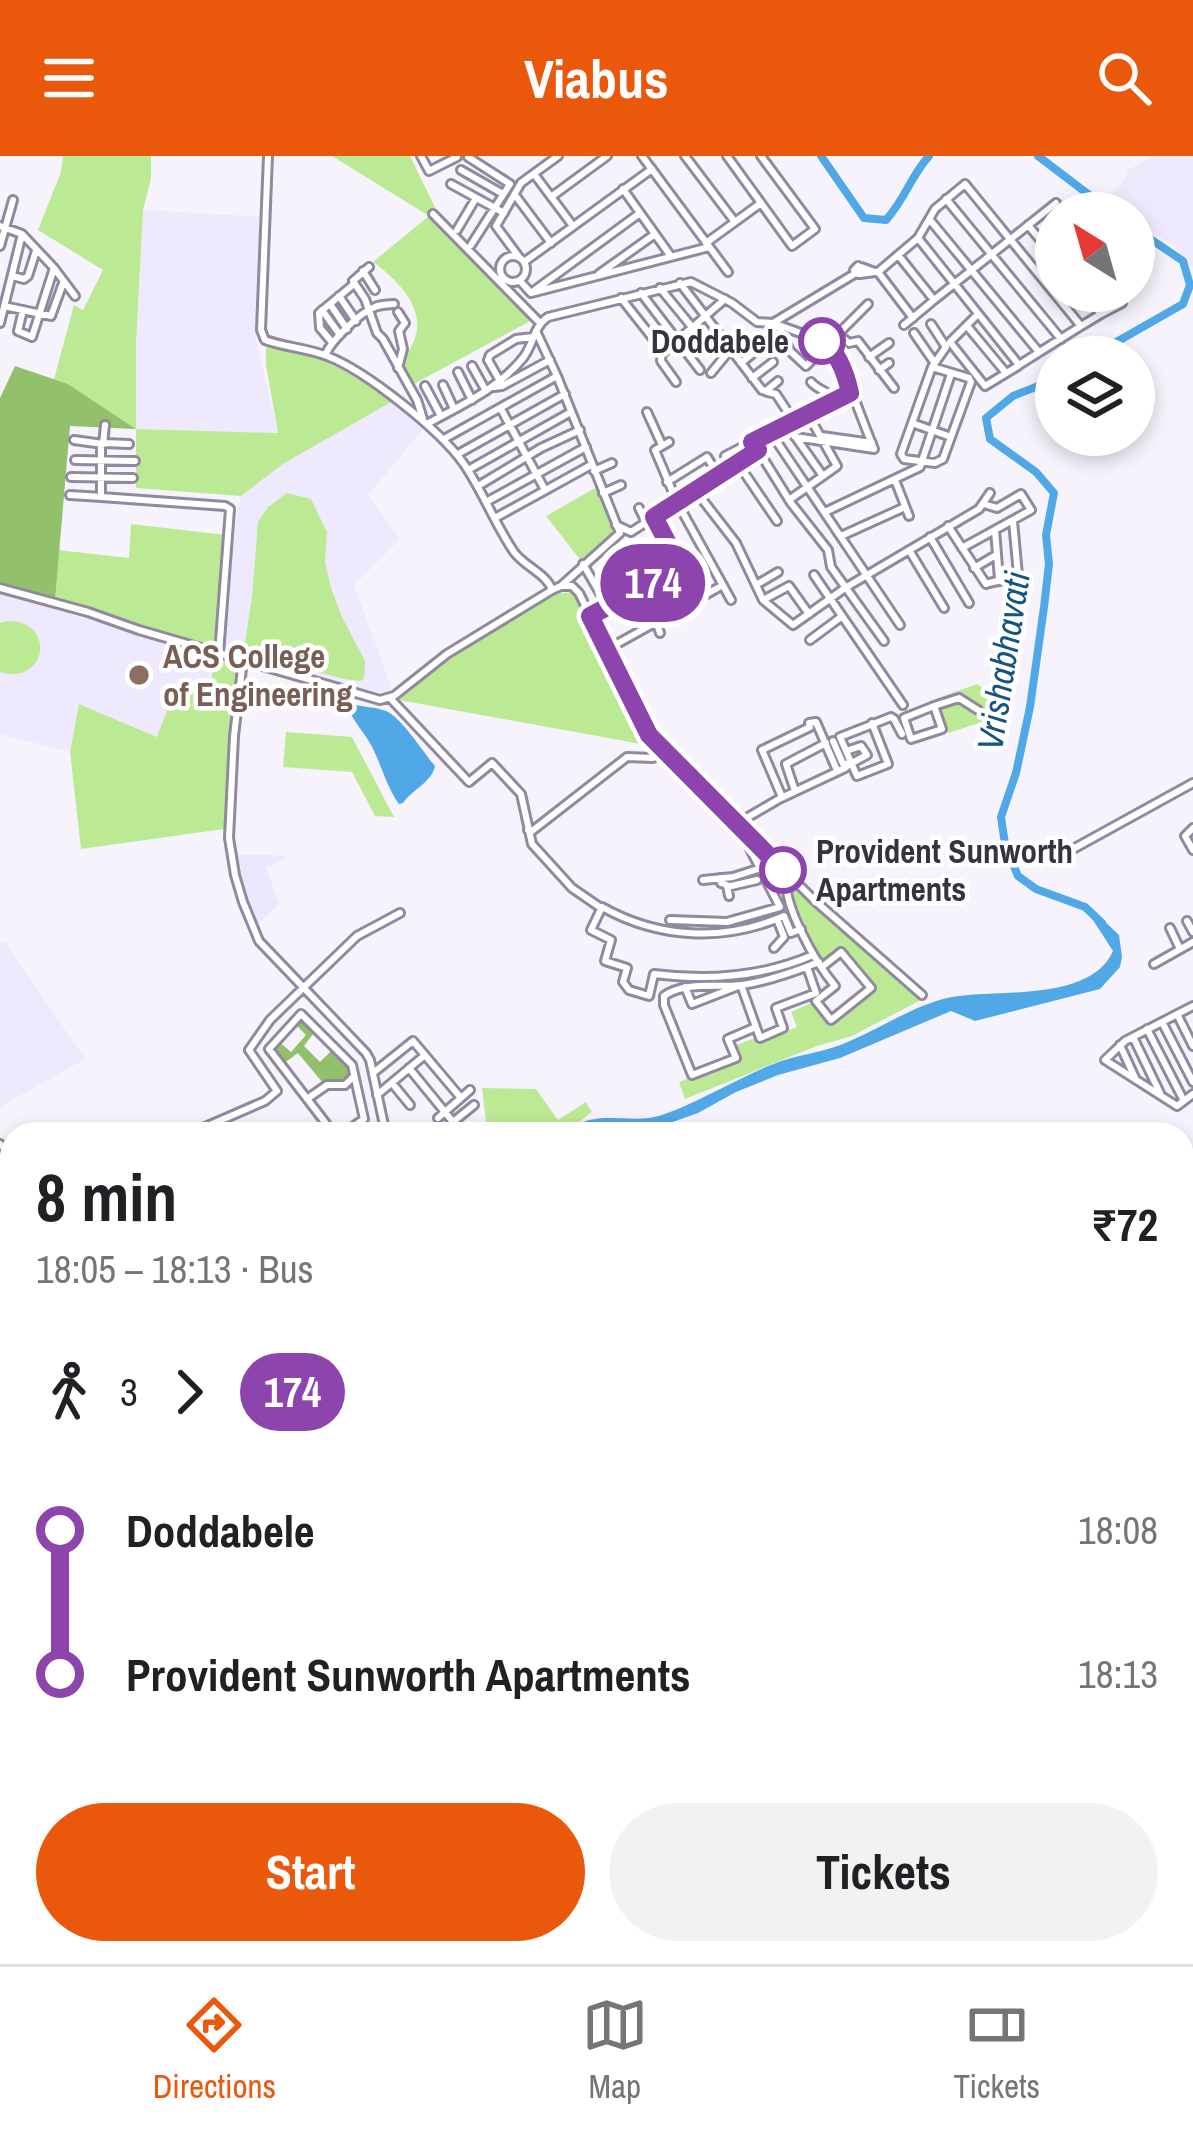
<!DOCTYPE html>
<html lang="en">
<head>
<meta charset="utf-8">
<style>
  :root { --surface:#fff; --page:#f2f2f2; --text:#202124; --muted:#757577; --line:#e0e0e0; --accent:#ea580c }
  body { margin:0; font-family:"Archivo Narrow",sans-serif; background:var(--page); color:var(--text); height:100vh; display:flex; flex-direction:column; font-size:45px; white-space:nowrap }
  * { box-sizing:border-box; margin:0 }
  p { font-size:39px; color:var(--muted) }
  .icon { flex:none; width:66px; height:66px; fill:none; stroke:currentColor; stroke-width:2; stroke-linecap:round; stroke-linejoin:round }
  .map { position:relative; flex:1; overflow:hidden }
  .sheet { position:absolute; left:0px; top:966px; width:1194px; height:843px; display:flex; flex-direction:column; background:var(--surface); border-radius:36px 36px 0 0; box-shadow:0 6px 18px #0003 }
  .sheet>* { flex:none }
  .badge { padding:0 24px; border-radius:39px; font-size:42px; line-height:78px }
  .needle { width:78px; rotate:323deg }
  .controls { position:absolute; left:1035px; top:36px; display:grid; gap:24px }
  .controls a { display:grid; place-items:center; width:120px; height:120px; border-radius:50%; background:var(--surface); box-shadow:0 6px 18px #0003; font-size:60px }
  .map>.badge { position:absolute; translate:-50% -50%; box-shadow:0 0 0 6px #fff }
  .legs { display:flex; align-items:center; gap:18px; height:132px; padding:0 36px; font-size:39px }
  .legs p { margin-inline-start:auto }
  .headline { display:flex; align-items:center; justify-content:space-between; height:204px; padding:0 36px }
  h1 { font-size:66px; font-weight:700; line-height:90px }
  .primary-button { display:flex; gap:24px; margin-top:auto; padding:24px 36px }
  .primary-button a { flex:1; height:138px; border-radius:72px; background:var(--accent); color:#fff; font-size:48px; font-weight:700; line-height:138px; text-align:center }
  .primary-button a+a { background:var(--page); color:var(--text) }
  ul { padding:0 36px; list-style:none }
  li { display:flex; align-items:center; gap:42px; height:144px; font-size:45px }
  li i { display:grid; place-items:center; width:18px; height:100%; margin:0 15px; background:currentColor }
  li i::after { content:''; width:30px; height:30px; margin:-15px; border:9px solid; border-radius:50%; background:var(--surface) }
  li p { margin-inline-start:auto }
  li:first-child i { background:linear-gradient(#0000 50%,currentColor 0) }
  li:last-child i { background:linear-gradient(currentColor 50%,#0000 0) }
  header { display:flex; justify-content:space-between; align-items:center; height:156px; padding:0 36px; background:var(--accent); color:#fff; font-size:54px; font-weight:700 }
  .menu { display:flex; justify-content:space-around; align-items:center; height:168px; border-top:3px solid var(--line); background:var(--surface); font-size:33px; color:var(--muted) }
  .menu a { display:grid; justify-items:center; gap:6px }
  .menu .active { color:var(--accent) }
  .map>svg:first-child { display:block }
  .commercial { fill:#eae7fe }
  .built { fill:#efe9fd }
  .green { fill:#bcea94 }
  .forest { fill:#92c06b }
  .water { fill:#50a8e6 }
  .lines { fill:none; stroke-linecap:round; stroke-linejoin:round }
  .river { stroke:#50a8e6; stroke-width:8 }
  .minor-casing { stroke:#9089a0; stroke-width:12 }
  .minor { stroke:#fff; stroke-width:6 }
  .line-1-casing { stroke:#fff; stroke-width:27 }
  .line-1 { stroke:#8e44ad; stroke-width:18 }
  .stop-1-dot { fill:#fff; stroke:#8e44ad; stroke-width:6 }
  .education-dot { fill:#8d6e63; stroke:#fff; stroke-width:4.5 }
  .labels { text-anchor:middle; dominant-baseline:central; stroke-width:9; stroke-linejoin:round; paint-order:stroke }
  .stop-label { font-size:33px; font-weight:bold; fill:#36333d; stroke:#fff; text-anchor:end }
  .education-label { font-size:33px; font-weight:bold; fill:#785e54; stroke:#fff; text-anchor:start }
  .water-label { font-size:36px; font-style:italic; fill:#13557e; stroke:#fff }
</style>
</head>
<body>
<header><svg class="icon" aria-label="menu" viewBox="0 0 24 24"><path d="M4 6h16M4 12h16M4 18h16"/></svg>Viabus<svg class="icon" aria-label="search" viewBox="0 0 24 24"><circle cx="10" cy="10" r="6"/><path d="M15 15l6 6"/></svg></header>
<div class="map">
<svg width="1193" height="1808" viewBox="0 0 1193 1808">
  <rect width="100%" height="100%" fill="#f6f3fd"/>
  <path class="commercial" d="M233,698L285,700L286,703L266,711L279,748L256,770Z"/>
  <path class="built" d="M1152,0H1193V113L1176,91L1134,64V57H1124L1106,46L1127,19L1125,16Z
    M143,54L263,61L256,184L278,277L136,273V188Z
    M393,245L405,254L422,274L368,339L400,383L354,429L392,533L387,537L335,530L223,497L233,379L241,340L283,308Z
    M0,434L88,458L92,465L98,461L215,498L209,540L189,539L157,581L79,548L70,596L0,578Z
    M0,786L6,787L85,903L0,951Z"/>
  <path class="green" d="M63,0H151V22L143,54L136,188V273L278,277L266,209V192C319,193 350,219 393,245L283,308L241,340L136,332V273L68,228L54,223L74,149L83,154L103,114L38,74L61,16Z
    M332,0H410L435,51L431,60L532,164L412,229L402,205C407,197 414,188 416,179C424,149 394,121 373,106L429,60Z
    M597,331L615,380L582,406L546,360Z
    M287,337L311,343L327,376L325,406L331,432L341,459L365,505L364,522L361,525L344,523L250,498L244,492L252,441L258,366L268,351Z
    M131,368L226,379L217,494L55,444L58,394L129,402Z
    M572,436L639,572L652,590L399,544L453,498L556,438Z
    M8,465C57,465 47,530 0,516V467Z
    M215,498L241,507L231,578L224,673L81,693L70,596L79,548L157,581L175,534L188,538L190,533L209,539Z
    M977,528L991,538L988,545L1004,559L948,577L935,543Z
    M286,576L352,581L394,661L375,660L352,616L283,611Z
    M796,732L882,811L923,843L852,880L817,890L685,943L679,926L739,902L736,889L755,882L759,886L797,871L791,856L815,845L828,869L873,833L842,792L821,807L791,737Z
    M482,932L536,933L558,964L586,946L592,956L563,978H544L538,975L509,978L486,966Z"/>
  <path class="forest" d="M15,210L68,228L136,273L70,270L55,444L0,429V242Z
    M301,860L316,874L304,890L320,906L333,893L350,910L351,920L343,928L330,925L323,927L298,897L283,908L271,894L278,885L291,896L306,879L294,867Z"/>
  <path class="water" d="M346,545C359,552 373,550 386,555C402,562 423,596 435,610C432,626 413,633 403,647L399,648C387,631 383,614 374,595C366,576 352,567 346,545Z
    M1099,760L1119,779L1122,801L1120,811L1100,833L975,865L951,855L840,902L778,919L736,936L698,957L650,974L610,972L566,978C591,950 631,970 662,959C699,946 734,924 771,909C796,898 825,897 850,885C883,871 916,848 952,841C997,833 1091,846 1113,795L1093,764Z"/>
  <g class="lines">
    <path class="river" d="M821,0L864,62L886,64C906,42 910,21 929,0
      M1038,0L1113,57
      M1090,201L1183,148L1190,129L1183,105L1134,72
      M1056,223L1013,240L986,262L990,283L1036,316L1054,337L1046,379L1049,408L1044,451L1030,551L1016,617L1001,661L1005,688L1018,720L1036,733L1085,751L1102,767
      M346,1797L349,1808
      M414,1797L419,1808
      M812,1797L814,1808"/>
    <g class="minor-casing">
      <path id="minor" d="M268,0L261,174L265,184C284,191 307,192 327,200C366,215 440,274 464,308C483,336 495,368 514,396C525,411 547,418 552,434
        M421,0L429,15L457,1
        M642,0L728,116
        M685,0L735,66
        M727,0L792,90L815,73L761,0
        M468,1L510,28L471,89
        M461,14L503,38
        M534,18L573,70
        M451,28L504,57
        M623,33L670,99
        M515,39L551,87
        M551,41L607,0
        M946,43L1061,183
        M433,58L540,167
        M930,64L1038,195
        M1028,69L1056,103
        M0,70L22,78L54,112L75,140
        M457,74L476,42
        M706,87L761,47
        M0,90L13,44
        M898,99L934,144L1056,47
        M500 113a13 13 0 1 1 26 0a13 13 0 1 1-26 0Z
        M519,101L496,70L521,27L558,0
        M524,106L652,13
        M858,110L862,114L858,118L854,114Z
        M369,111L353,125L365,143L377,177L383,183L417,244L423,263
        M363,115L375,134
        M875,116H878L918,82L935,53L965,28L1081,170L1019,209L918,82
        M878,116L913,162
        M599,118L655,78
        M860,118L875,116L861,111
        M12,120L24,123L28,120L36,95
        M520,125L531,137L640,57
        M680,127L762,234L766,235L778,225
        M660,132L692,171
        M531,137L709,91
        M641,137L700,214
        M339,140L356,165
        M621,142L662,194L661,205L676,226
        M330,148L347,173
        M4,150L51,160L63,127
        M23,154L18,175L32,181L54,112
        M322,154L340,179
        M398,156L405,167L399,175L403,193L398,212
        M978,158L950,186L985,230L1018,210
        M1101,158L1122,147L1112,135
        M0,167L22,78
        M773,167L856,117
        M931,168L946,191L932,211L901,298L904,303L935,307L943,303L971,226L969,222L932,211
        M778,169L790,195L806,210L868,148
        M904,169L934,144
        M967,170L1006,217
        M1081,170L1101,158L1082,135
        M690,174L708,193
        M914,177L934,206
        M838,178L849,187L858,185L894,232
        M331,185L320,172L319,157L354,128
        M664,196L725,143
        M325,199C332,184 359,157 375,151C379,149 390,148 394,148
        M869,201L889,187
        M741,207L757,194
        M472,210L486,235
        M879,214L889,207
        M458,216L472,244
        M711,217L730,194
        M557,220L620,377L561,430
        M752,222L773,206
        M500,225L488,204L490,199L516,183L533,181
        M811,226C819,235 828,235 835,243
        M443,229L454,253
        M425,230L441,260
        M494,231L502,230L550,204
        M767,236L776,238L793,264
        M501,253L545,334
        M647,256L662,289
        M912,267L951,281
        M427,268C461,249 498,233 523,202C534,188 533,171 548,161L691,126L732,147L757,166L773,167L828,187C848,220 859,257 874,293
        M787,269L823,320
        M771,277L900,469
        M822,280L872,287
        M795,281L874,293
        M444,283L557,220L536,175
        M74,284L103,288L105,269
        M669,286L655,294L677,346L731,444
        M129,288L104,287L101,290V341L225,350L230,353L219,498
        M758,294L791,347L828,394L831,411L884,485
        M458,298L565,238
        M725,300L752,286
        M75,304L135,305
        M737,306L777,365
        M468,314L571,256
        M594,315L612,307
        M71,321L133,322
        M895,324L909,360
        M667,326L707,301L718,319
        M478,330L541,292L580,274
        M695,334L736,387L763,444L793,469L845,432L979,353L990,337
        M603,337L621,329
        M70,339L102,341
        M789,344L837,310L809,260
        M486,346L586,291
        M639,352L646,366
        M825,356L920,311L951,218
        M654,361L698,442
        M495,362L591,309
        M616,369L631,376L758,294L752,286L850,237
        M948,370L986,428C995,424 1012,425 1018,419L1013,365
        M995,374L999,423
        M841,380L905,351
        M930,381L969,447
        M962,392L1031,354L1021,338L997,352L984,348
        M909,394L944,452
        M583,408L608,451
        M974,412L996,399
        M814,419L903,549
        M756,429L778,416
        M0,432L88,456L139,474L380,544L394,540L447,498L552,434L561,430H572L579,437L649,579L814,744L922,839
        M600,436L627,421
        M763,444L789,430L809,458
        M651,451L660,477
        M590,460L681,411
        M810,484L841,461
        M606,494L723,429
        M243,504L234,580L229,682L235,719L243,746L259,785L366,897L370,904L384,969L391,978
        M390,542L469,626L492,607L521,638L532,688L572,732L601,752
        M934,550L942,573L911,583L904,562Z
        M934,550L959,542L978,554
        M872,567L888,608L857,620L840,581L891,561L894,563L902,578
        M846,595L861,590L867,599L852,607
        M794,632L786,608L826,587
        M782,641L762,594L810,571L809,567L816,566L836,612
        M738,667L779,643L845,612L851,607L843,608L833,585
        M1193,672L1185,680L1193,694
        M528,674L532,675L627,601L653,602L664,595
        M1073,693L1193,627
        M787,717C780,746 816,807 835,830L816,845L831,864L871,832L841,796L822,811
        M720,722L721,727L727,729L729,740
        M703,724L733,721L758,713
        M727,731L757,724
        M670,764L727,766L780,751L748,689L752,682
        M1187,765L1193,776
        M1170,772L1180,793
        M801,773L791,777L784,760C724,786 659,783 602,751L591,774L611,784L605,805L627,812L623,826L629,834L649,840L654,818C709,825 762,821 813,799
        M774,792L784,781L777,763
        M1154,808L1193,786
        M807,811L816,837L776,852L783,872L760,882L756,871L728,883L736,902L692,919L664,849V840C685,825 716,832 742,829C769,825 794,816 819,806
        M685,831L692,848L741,829L756,871
        M1193,850L1125,885L1105,904L1177,950L1193,938
        M1177,858L1193,890
        M1162,866L1193,926
        M1147,873L1184,945
        M1133,881L1160,937
        M1120,889L1136,924
        M409,912L453,966L474,949
        M373,917L413,885L461,942
        M392,927L410,949
        M377,939L425,899
        M307,943L327,929H345L353,921
        M438,962L470,934
        M189,978L265,945L277,935L249,894L270,864L357,780L400,757
        M334,978L269,893L301,858L352,909L364,963L343,978
        M0,988L12,1000
        M1182,1026L1193,1021
        M0,1062L12,1057
        M0,1080L3,1087
        M0,1116L12,1129
        M1182,1129L1193,1147
        M0,1142L9,1152L12,1149
        M0,1180L12,1176
        M1182,1214L1193,1208
        M0,1266L9,1264
        M1182,1279L1187,1300
        M0,1306L12,1302
        M1182,1328L1193,1325
        M1182,1347L1189,1377
        M0,1386L12,1382
        M3,1444L12,1472
        M1182,1610L1193,1617
        M0,1619L12,1616
        M0,1738L12,1733
        M193,1797H205
        M222,1797L227,1808
        M259,1797L262,1808
        M285,1797L288,1808
        M305,1797L308,1808
        M322,1797L323,1808
        M366,1797L367,1808
        M721,1797L724,1808
        M897,1797L899,1808
        M1047,1797L1061,1808
        M432,1799L437,1797
        M92,1806L111,1797
        M132,1808L154,1797
        M985,1808L1008,1797
        M1105,1808L1119,1802L1126,1808
        M1191,1808L1193,1805"/>
    </g>
    <use href="#minor" class="minor"/>
  </g>
  <g class="lines">
    <g class="line-1-casing">
      <path id="line-1" d="M783,714L649,579L590,460L681,412L654,361L758,294L752,286L850,237C846,218 838,196 822,185"/>
    </g>
    <use href="#line-1" class="line-1"/>
  </g>
  <g class="stop-1-dot">
    <circle cx="822" cy="185" r="21"/>
    <circle cx="783" cy="714" r="21"/>
  </g>
  <circle class="education-dot" cx="139" cy="519" r="12"/>
  <g class="labels">
    <g class="stop-label">
      <text x="789" y="185">Doddabele</text>
      <text x="816" y="695" text-anchor="start">Provident Sunworth<tspan x="816" dy="38">Apartments</tspan></text>
    </g>
    <g class="education-label">
      <text x="163" y="500">ACS College<tspan x="163" dy="38">of Engineering</tspan></text>
    </g>
    <g class="water-label">
      <text transform="translate(1003 505) rotate(-81)">Vrishabhavati</text>
    </g>
  </g>
</svg>
<div class="controls">
<a><svg class="needle" viewBox="-14 -14 28 28"><path d="M0-13l5 13h-10z" fill="#e53935"/><path d="M0 13l5-13h-10z" fill="#757577"/></svg></a>
<a><svg class="icon" aria-label="layers" viewBox="0 0 24 24"><path d="M12 4l9 5-9 5-9-5zM3 14l9 5 9-5"/></svg></a>
</div>
<b class="badge" style="left:653px;top:427px;background:#8e44ad;color:#fff">174</b>
<section class="sheet">
<div class="headline"><div><h1>8 min</h1><p>18:05 – 18:13 · Bus</p></div><b>₹72</b></div>
<div class="legs"><svg class="icon" aria-label="walk" viewBox="0 0 24 24"><circle cx="13" cy="4" r="2"/><path d="M13 8l-2 6 4 7M11 14l-3 7M7 12l3-4h3l4 4"/></svg>3<svg class="icon" aria-label="forward" viewBox="0 0 24 24"><path d="M9 5l7 7-7 7"/></svg><b class="badge" style="background:#8e44ad;color:#fff">174</b></div>
<ul>
<li><i style="color:#8e44ad"></i><b>Doddabele</b><p>18:08</p></li>
<li><i style="color:#8e44ad"></i><b>Provident Sunworth Apartments</b><p>18:13</p></li>
</ul>
<div class="primary-button"><a>Start</a><a>Tickets</a></div>
</section>
</div>
<nav class="menu">
<a class="active"><svg class="icon" aria-label="directions" viewBox="0 0 24 24"><path d="M12 3l9 9-9 9-9-9zM9 14v-3h6M13 9l2 2-2 2"/></svg>Directions</a>
<a><svg class="icon" aria-label="map" viewBox="0 0 24 24"><path d="M3 6l6-2 6 2 6-2v14l-6 2-6-2-6 2zM9 4v14M15 6v14"/></svg>Map</a>
<a><svg class="icon" aria-label="tickets" viewBox="0 0 24 24"><path d="M3 7h18v10H3zM15 7v10"/></svg>Tickets</a>
</nav>
</body>
</html>
